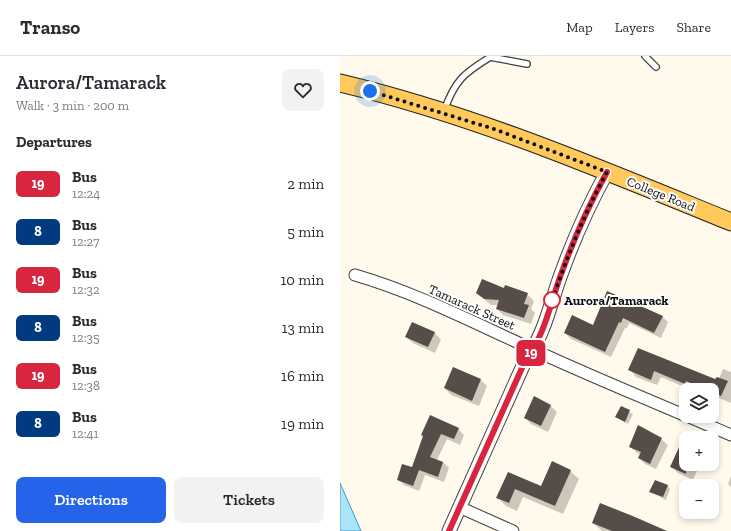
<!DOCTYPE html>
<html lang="en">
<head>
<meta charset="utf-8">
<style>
  :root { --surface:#fff; --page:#f2f2f3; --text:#2b2b33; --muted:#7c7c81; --line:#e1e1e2; --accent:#2563eb }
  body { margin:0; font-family:"Zilla Slab",serif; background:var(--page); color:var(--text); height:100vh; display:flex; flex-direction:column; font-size:15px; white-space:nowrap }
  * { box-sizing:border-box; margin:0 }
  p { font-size:13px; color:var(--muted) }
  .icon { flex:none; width:22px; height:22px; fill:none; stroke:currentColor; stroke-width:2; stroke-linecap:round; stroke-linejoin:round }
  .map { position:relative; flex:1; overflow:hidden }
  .sheet { display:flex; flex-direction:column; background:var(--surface); width:340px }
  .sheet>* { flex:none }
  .badge { padding:0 8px; border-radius:6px; font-size:14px; line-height:26px }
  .tools { position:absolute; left:339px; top:327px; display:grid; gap:8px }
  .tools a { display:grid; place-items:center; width:40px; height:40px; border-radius:8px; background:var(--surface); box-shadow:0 2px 6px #0003; font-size:20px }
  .you { position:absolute; width:20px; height:20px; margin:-10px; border:3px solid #fff; border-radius:50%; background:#1a73e8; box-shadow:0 0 0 6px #1a73e833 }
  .map>.badge { position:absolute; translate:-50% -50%; box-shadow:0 0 0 2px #fff }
  h2 { padding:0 16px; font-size:15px; line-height:36px }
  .round { display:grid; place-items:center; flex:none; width:42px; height:42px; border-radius:8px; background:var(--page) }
  .overview { display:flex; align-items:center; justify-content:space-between; height:68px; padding:0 16px }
  h1 { font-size:19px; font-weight:600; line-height:30px }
  .action { display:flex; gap:8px; margin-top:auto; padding:8px 16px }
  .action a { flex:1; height:46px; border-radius:8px; background:var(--accent); color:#fff; font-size:16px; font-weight:600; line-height:46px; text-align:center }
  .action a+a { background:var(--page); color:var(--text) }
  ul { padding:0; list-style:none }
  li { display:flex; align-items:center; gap:12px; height:48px; padding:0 16px }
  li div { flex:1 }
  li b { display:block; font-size:15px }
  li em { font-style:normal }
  li .badge { min-width:44px; font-weight:700; text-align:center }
  header { display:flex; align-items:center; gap:24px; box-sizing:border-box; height:56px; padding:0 20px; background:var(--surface); border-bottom:1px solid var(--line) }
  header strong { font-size:19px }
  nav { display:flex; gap:22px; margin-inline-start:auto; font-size:14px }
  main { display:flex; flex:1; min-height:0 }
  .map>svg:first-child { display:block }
  .water { fill:#aee4f9; stroke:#31a2d4 }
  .shadow { fill:#0003 }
  .building { fill:#564c48 }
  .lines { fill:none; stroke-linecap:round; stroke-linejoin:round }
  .service-casing { stroke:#404040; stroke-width:8 }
  .minor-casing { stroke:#404040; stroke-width:13 }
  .tertiary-casing { stroke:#404040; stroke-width:15 }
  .primary-casing { stroke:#1e1e1e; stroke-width:19 }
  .service { stroke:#fff; stroke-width:5.5 }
  .minor { stroke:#fff; stroke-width:11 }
  .tertiary { stroke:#fff; stroke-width:13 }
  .primary { stroke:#ffc95c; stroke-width:17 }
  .line-casing { stroke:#fff; stroke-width:9 }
  .line { stroke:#d7263d; stroke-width:6 }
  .walk { stroke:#0d0d0d; stroke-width:4; stroke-dasharray:0 7.2 }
  .stop-dot { fill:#fff; stroke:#d7263d; stroke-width:2 }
  .labels { text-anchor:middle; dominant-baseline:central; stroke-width:4; stroke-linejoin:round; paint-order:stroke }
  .street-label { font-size:13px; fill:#0d0d0d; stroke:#fff }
  .stop-label { font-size:13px; font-weight:bold; fill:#0d0d0d; stroke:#fff; text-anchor:start }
</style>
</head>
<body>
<header>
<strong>Transo</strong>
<nav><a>Map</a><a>Layers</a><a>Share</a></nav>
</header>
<main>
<section class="sheet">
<div class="overview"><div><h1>Aurora/Tamarack</h1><p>Walk · 3 min · 200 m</p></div><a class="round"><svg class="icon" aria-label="heart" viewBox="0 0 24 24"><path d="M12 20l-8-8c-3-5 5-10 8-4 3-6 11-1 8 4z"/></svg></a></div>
<h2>Departures</h2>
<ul>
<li><span class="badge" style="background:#d7263d;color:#fff">19</span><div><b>Bus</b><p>12:24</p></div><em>2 min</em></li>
<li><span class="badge" style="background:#003b80;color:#fff">8</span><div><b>Bus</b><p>12:27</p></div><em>5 min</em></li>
<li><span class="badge" style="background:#d7263d;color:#fff">19</span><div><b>Bus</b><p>12:32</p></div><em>10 min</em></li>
<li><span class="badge" style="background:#003b80;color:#fff">8</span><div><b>Bus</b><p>12:35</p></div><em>13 min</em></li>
<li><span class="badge" style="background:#d7263d;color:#fff">19</span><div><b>Bus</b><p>12:38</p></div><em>16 min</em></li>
<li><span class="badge" style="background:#003b80;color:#fff">8</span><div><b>Bus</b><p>12:41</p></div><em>19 min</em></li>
</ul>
<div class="action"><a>Directions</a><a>Tickets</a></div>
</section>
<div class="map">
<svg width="391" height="475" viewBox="0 0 391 475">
  <rect width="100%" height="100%" fill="#fffaec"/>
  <path class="water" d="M0,427L21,475H0Z"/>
  <path class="shadow" d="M267,236L322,260L328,266L321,282L289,267L287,272H285L271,301L231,283L225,277L253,270Z
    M187,238L194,245L191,253L195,257L191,268L163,259L157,253L158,249H151L144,243Z
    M72,267L95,277L101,284L95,297L73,287L66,281Z
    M298,293L376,324L379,323L383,313L391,316V347L372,339V334H360L353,331L351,334L321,321L317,329L296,321L290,314Z
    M114,312L141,324L147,330L139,350L111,339L105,332Z
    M194,342L211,350L217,356L208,376L191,368L185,362Z
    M281,351L293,358L288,368L277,361Z
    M118,373L124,379L120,389L107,383L97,404L103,406L109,412L104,426L85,419L79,435L64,429L58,423L72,413L84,380Z
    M321,383L328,389L316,413L305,408L299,402L300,399L290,391Z
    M346,392V408H360L353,424L338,417L332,411Z
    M230,415L239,423L223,458L183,441L177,455L166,450L158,442L168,417L201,432Z
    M391,420V431L388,428Z
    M328,430L330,433L326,444L311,436Z
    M253,467L325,475H262Z"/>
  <path class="building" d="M142,223L164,232L165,229L188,237L184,248L189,249L184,262L156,253L159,244L144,243L136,237Z
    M267,235L323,260L314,277L283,262L281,267L279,266L265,296L224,277L232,259L253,269Z
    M72,266L95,276L88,291L65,281Z
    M298,292L375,323L377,321L388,325L381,340L372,336V334H367L346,325L345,328L314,315L311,324L288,314Z
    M113,311L141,323L132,345L104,332Z
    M194,340L211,349L201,370L184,362Z
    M281,350L290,354L285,366L275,361Z
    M90,359L119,372L114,383L101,378L90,401L103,406L98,421L79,414L73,430L57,424L62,408L72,411L83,380L81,379Z
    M298,369L322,382L310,408L298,402L301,396L289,391Z
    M346,376V418L330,411Z
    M212,405L231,414L215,450L175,433L169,447L156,442L168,416L201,430Z
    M315,424L328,429L323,441L309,436Z
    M260,447L295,461L327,475H272L252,467Z"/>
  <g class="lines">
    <g class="service-casing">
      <path id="service" d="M305,0L316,11
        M150,1L187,8
        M104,55C115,24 124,17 152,0"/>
    </g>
    <g class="minor-casing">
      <path id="minor" d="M15,219C77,237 134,267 192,293C243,317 295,338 346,360
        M347,360L391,379
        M119,451L173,475"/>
    </g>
    <g class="tertiary-casing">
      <path id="tertiary" d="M109,475L186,303C206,277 211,243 223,213C235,180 250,147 267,116"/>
    </g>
    <g class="primary-casing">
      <path id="primary" d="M0,27C135,59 263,114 391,166"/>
    </g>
    <use href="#service" class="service"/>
    <use href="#minor" class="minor"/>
    <use href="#tertiary" class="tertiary"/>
    <use href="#primary" class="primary"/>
  </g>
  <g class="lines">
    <g class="line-casing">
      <path id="line" d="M109,475L186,303C206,278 211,243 223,213C235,180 250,147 267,116"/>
    </g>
    <use href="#line" class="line"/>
    <path class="walk" d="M30,35L154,73L267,116C244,158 226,203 211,248L212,244"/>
  </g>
  <circle class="stop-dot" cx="212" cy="244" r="8"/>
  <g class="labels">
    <g class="street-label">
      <text transform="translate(321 138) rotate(22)">College Road</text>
      <text transform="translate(132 251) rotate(24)">Tamarack Street</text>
    </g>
    <g class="stop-label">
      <text x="224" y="244">Aurora/Tamarack</text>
    </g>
  </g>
</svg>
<div class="tools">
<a><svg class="icon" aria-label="layers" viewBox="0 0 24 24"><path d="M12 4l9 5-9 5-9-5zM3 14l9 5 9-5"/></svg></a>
<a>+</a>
<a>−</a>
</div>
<div class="you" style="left:30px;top:35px"></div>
<b class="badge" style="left:191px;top:297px;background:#d7263d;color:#fff">19</b>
</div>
</main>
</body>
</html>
